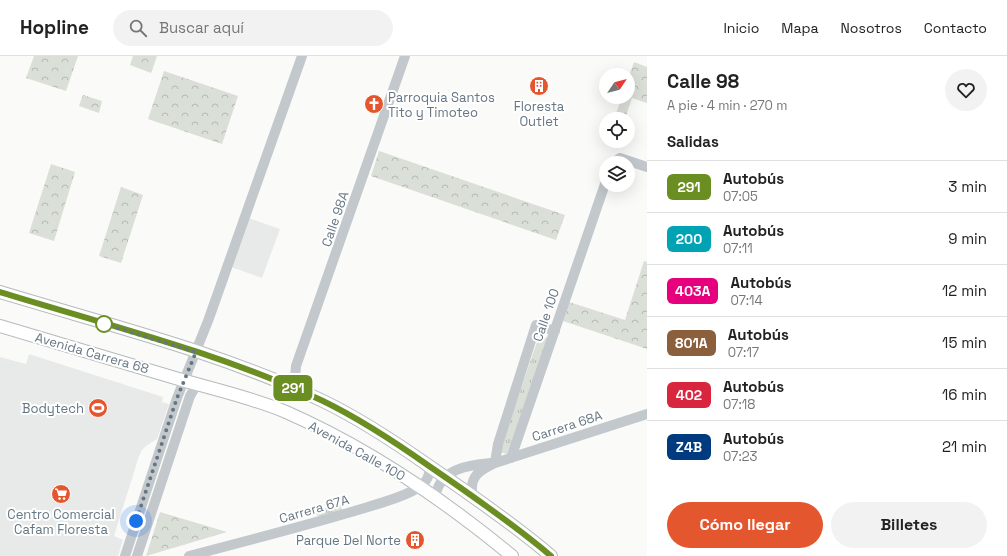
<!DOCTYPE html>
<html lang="es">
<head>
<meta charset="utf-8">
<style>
  :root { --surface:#fff; --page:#f2f2f2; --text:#222; --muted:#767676; --line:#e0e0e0; --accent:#e4572e }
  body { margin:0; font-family:"Space Grotesk",sans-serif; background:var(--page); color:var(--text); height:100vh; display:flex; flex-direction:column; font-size:15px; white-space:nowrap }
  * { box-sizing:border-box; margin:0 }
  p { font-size:13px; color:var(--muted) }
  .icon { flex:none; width:22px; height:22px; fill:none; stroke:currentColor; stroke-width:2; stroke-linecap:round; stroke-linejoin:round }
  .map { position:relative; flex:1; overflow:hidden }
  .details { display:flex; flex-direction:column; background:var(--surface); width:360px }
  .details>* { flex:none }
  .badge { padding:0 8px; border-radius:6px; font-size:14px; line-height:26px }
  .needle { width:26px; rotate:55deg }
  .fabs { position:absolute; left:599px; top:12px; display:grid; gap:8px }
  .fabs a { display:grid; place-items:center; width:36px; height:36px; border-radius:50%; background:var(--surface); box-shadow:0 4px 16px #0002; font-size:20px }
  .you { position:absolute; width:20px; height:20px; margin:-10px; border:3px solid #fff; border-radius:50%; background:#1a73e8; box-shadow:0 0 0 6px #1a73e833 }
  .map>.badge { position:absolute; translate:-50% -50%; box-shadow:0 0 0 2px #fff }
  h2 { padding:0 20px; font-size:15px; line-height:36px }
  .round { display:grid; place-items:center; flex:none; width:42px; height:42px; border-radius:21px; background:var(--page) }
  .summary { display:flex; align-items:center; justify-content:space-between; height:68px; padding:0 20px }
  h1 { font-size:19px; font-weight:700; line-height:30px }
  .button { display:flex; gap:8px; margin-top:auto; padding:8px 20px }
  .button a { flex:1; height:46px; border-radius:24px; background:var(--accent); color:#fff; font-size:16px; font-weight:700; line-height:46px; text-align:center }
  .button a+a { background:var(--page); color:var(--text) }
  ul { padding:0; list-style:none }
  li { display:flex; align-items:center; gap:12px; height:52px; padding:0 20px; border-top:1px solid var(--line) }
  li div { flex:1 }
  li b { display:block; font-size:15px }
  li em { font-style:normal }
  li .badge { min-width:44px; font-weight:700; text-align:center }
  header { display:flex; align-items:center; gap:24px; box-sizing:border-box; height:56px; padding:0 20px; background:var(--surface); border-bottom:1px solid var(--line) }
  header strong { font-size:19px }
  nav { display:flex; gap:22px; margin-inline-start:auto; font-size:14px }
  .search { width:280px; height:36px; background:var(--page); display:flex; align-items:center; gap:10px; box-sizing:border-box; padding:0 14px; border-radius:22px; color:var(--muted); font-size:15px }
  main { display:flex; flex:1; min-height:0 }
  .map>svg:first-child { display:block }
  .built { fill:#e8e9e9 }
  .grass { fill:url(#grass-tufts) }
  .park { fill:url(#park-crowns) }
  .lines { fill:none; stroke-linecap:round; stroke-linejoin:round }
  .primary-casing { stroke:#b5babe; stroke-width:14 }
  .tertiary { stroke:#c3c8cc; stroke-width:10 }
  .primary { stroke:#fff; stroke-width:12 }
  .line-casing { stroke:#fff; stroke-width:9 }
  .line { stroke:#6b8e23; stroke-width:6 }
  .walk { stroke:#657683; stroke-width:4; stroke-dasharray:0 7.2 }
  .stop-dot { fill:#fff; stroke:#6b8e23; stroke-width:2 }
  .labels { text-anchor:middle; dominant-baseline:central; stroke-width:4; stroke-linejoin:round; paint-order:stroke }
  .poi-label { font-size:13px; fill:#657683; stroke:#fff }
  .street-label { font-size:13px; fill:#657683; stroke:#fff }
</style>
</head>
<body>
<header>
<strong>Hopline</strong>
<div class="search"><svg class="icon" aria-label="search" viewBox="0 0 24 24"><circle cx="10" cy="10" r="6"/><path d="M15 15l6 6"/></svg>Buscar aquí</div>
<nav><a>Inicio</a><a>Mapa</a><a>Nosotros</a><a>Contacto</a></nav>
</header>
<main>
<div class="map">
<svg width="647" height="500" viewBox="0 0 647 500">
  <defs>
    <pattern id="grass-tufts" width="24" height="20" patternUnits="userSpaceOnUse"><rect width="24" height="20" fill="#dadfd7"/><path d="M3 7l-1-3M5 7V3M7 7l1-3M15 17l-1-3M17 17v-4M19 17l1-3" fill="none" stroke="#b4b9b4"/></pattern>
    <pattern id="park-crowns" width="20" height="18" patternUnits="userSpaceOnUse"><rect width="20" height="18" fill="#dadfd7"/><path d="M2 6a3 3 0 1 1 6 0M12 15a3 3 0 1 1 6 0" fill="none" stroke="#b4b9b4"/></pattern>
  </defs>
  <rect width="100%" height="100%" fill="#fafaf8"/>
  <path class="built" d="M248,162L280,173L262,222L231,211Z
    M29,298L163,341L162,346L169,348L157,383L146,390L142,394L139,400L114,480L123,484L118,500H0V301L26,308Z"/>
  <path class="grass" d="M539,280L548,282L507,398L499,396Z
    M340,447L342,454L320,461L313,456Z"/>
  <path class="park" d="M34,0H78L66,35L26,22Z
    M133,0H157L151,17L130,9Z
    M634,6L647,11V47L632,42L625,63H614L622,41H628V23Z
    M164,15L238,40L222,88L148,63Z
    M83,39L102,45L99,57L79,50Z
    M379,95L565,159L556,184L371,120Z
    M51,108L75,116L54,185L29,177Z
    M121,131L143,139L121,207L99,200Z
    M644,205L647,206V293L563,265L569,246L625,264Z
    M160,456L227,476L146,500Z"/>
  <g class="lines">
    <g class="primary-casing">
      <path id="primary" d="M0,236C108,269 220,296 323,345C360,363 395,386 429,410C470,438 512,467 551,500
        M0,270C61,288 122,306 182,324C217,334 253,342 286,356C368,392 443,443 512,500"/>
    </g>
    <path class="tertiary" d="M613,107L620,102L647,111
      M299,334L295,322L296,310L405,0
      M511,402L606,125
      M495,407L498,388L536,269L555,275
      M473,440C468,421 480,414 495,407L647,358
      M435,441C440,413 467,409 491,407
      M125,500L177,342L208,265L302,0
      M137,500L190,340L197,328
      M189,500C243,486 297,472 351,456C370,450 407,441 422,429C428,424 430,417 429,410"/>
    <use href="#primary" class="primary"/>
  </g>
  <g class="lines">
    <g class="line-casing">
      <path id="line" d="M0,236C108,269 220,297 323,345C360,363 395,386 429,410C470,438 512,467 551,500"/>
    </g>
    <use href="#line" class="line"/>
    <path class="walk" d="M104,268L196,296L177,342L136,465"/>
  </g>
  <defs>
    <g id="building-disc" transform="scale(1)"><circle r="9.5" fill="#e4572e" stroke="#fff"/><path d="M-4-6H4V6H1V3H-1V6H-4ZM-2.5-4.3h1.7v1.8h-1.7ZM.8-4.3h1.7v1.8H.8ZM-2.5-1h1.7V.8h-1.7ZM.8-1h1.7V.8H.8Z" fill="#fff"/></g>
    <g id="church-disc" transform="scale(1)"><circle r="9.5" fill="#e4572e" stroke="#fff"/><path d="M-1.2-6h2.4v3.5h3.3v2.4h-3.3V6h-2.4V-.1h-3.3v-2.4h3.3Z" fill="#fff"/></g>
    <g id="stadium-disc" transform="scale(1)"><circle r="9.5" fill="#e4572e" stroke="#fff"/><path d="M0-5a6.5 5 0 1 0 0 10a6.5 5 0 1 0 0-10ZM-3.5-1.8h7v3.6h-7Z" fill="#fff"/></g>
    <g id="supermarket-disc" transform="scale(1)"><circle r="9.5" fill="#e4572e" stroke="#fff"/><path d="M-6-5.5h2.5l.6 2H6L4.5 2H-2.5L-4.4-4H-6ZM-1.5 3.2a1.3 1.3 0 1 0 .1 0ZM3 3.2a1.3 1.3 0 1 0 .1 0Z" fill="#fff"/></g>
  </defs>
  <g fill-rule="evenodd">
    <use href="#building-disc" x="539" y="30"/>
    <use href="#church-disc" x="374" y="48"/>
    <use href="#stadium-disc" x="98" y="352"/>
    <use href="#supermarket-disc" x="61" y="438"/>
    <use href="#building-disc" x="415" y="484"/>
  </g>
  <circle class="stop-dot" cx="104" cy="268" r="8"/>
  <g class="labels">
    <g class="poi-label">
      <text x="388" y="41" text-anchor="start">Parroquia Santos<tspan x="388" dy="15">Tito y Timoteo</tspan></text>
      <text x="539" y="50">Floresta<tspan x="539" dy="15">Outlet</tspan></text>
      <text x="84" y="352" text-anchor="end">Bodytech</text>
      <text x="61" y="458">Centro Comercial<tspan x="61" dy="15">Cafam Floresta</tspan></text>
      <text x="401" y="484" text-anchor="end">Parque Del Norte</text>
    </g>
    <g class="street-label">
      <text transform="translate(335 163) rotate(-71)">Calle 98A</text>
      <text transform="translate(546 259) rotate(-71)">Calle 100</text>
      <text transform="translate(92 297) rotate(16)">Avenida Carrera 68</text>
      <text transform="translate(567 370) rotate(-18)">Carrera 68A</text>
      <text transform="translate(357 395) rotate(29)">Avenida Calle 100</text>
      <text transform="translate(314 453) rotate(-16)">Carrera 67A</text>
    </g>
  </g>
</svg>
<div class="fabs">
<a><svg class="needle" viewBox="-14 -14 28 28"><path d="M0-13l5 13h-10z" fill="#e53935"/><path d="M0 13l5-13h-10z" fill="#767676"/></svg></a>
<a><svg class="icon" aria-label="locate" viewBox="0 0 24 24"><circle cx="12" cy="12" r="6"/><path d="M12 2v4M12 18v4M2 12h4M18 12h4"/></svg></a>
<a><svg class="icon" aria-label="layers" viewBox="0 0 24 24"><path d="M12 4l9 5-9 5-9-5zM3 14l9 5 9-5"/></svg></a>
</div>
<div class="you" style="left:136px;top:465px"></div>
<b class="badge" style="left:293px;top:332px;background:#6b8e23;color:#fff">291</b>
</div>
<section class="details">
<div class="summary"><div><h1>Calle 98</h1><p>A pie · 4 min · 270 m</p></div><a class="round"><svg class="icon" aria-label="heart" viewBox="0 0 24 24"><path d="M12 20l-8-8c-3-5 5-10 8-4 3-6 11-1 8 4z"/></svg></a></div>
<h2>Salidas</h2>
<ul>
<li><span class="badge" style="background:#6b8e23;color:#fff">291</span><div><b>Autobús</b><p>07:05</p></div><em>3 min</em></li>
<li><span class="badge" style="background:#00a3b4;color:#fff">200</span><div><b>Autobús</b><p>07:11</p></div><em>9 min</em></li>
<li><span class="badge" style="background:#e6007e;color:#fff">403A</span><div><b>Autobús</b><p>07:14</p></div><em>12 min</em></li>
<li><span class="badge" style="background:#8b5e3c;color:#fff">801A</span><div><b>Autobús</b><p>07:17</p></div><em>15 min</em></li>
<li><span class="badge" style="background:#d7263d;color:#fff">402</span><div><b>Autobús</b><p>07:18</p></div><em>16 min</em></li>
<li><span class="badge" style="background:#003b80;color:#fff">Z4B</span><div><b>Autobús</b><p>07:23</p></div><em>21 min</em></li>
</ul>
<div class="button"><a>Cómo llegar</a><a>Billetes</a></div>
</section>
</main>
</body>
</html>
